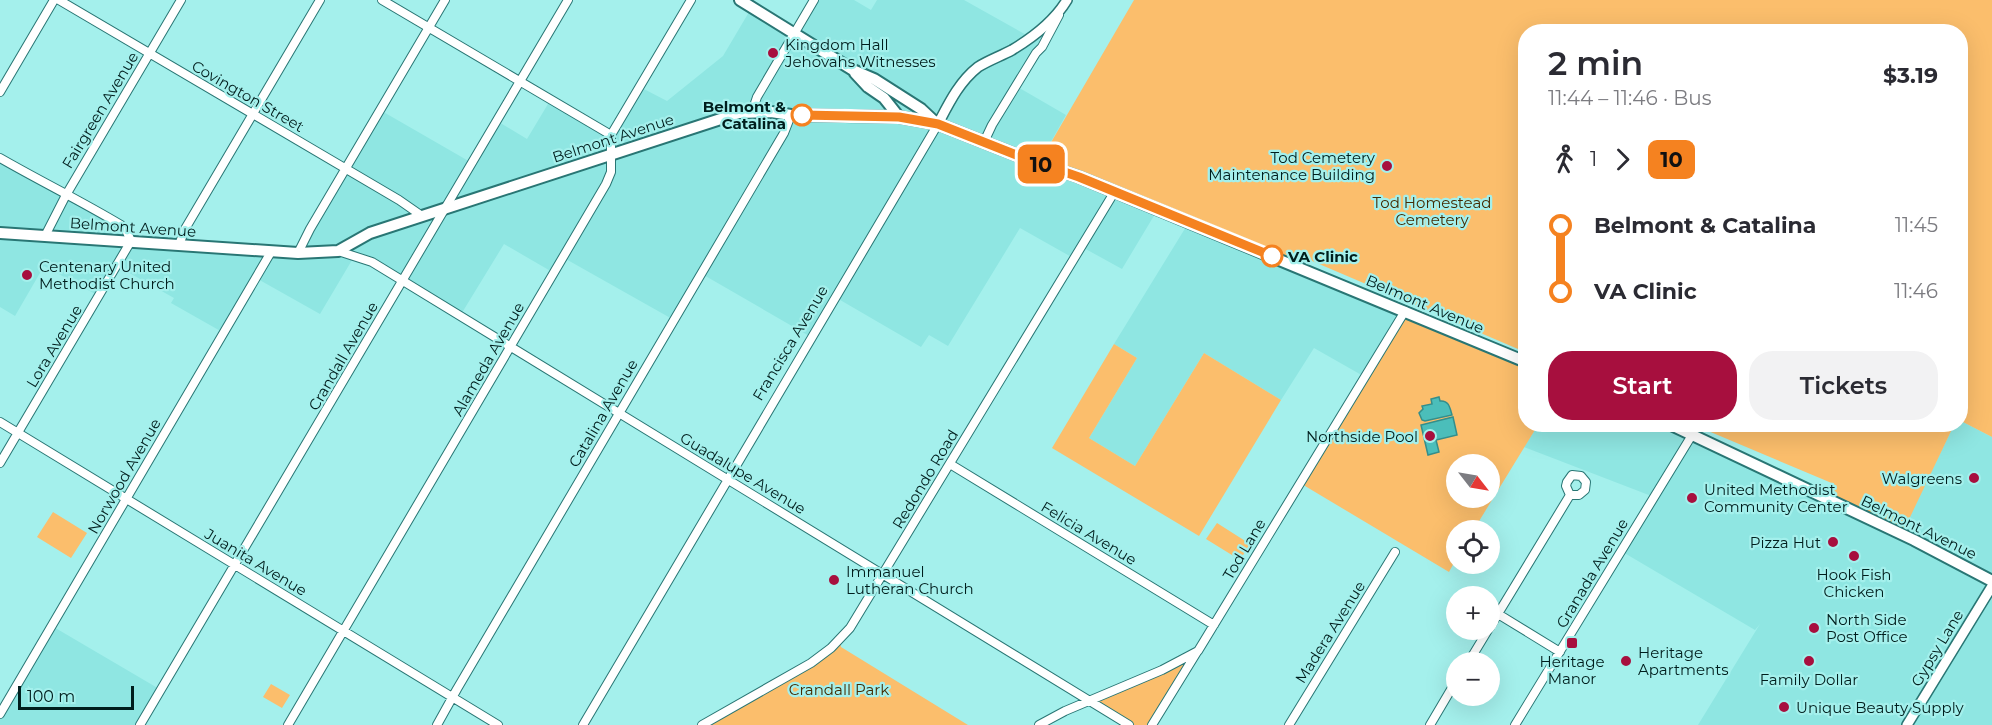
<!DOCTYPE html>
<html lang="en">
<head>
<meta charset="utf-8">
<style>
  :root { --surface:#fff; --page:#f2f2f3; --text:#2b2b33; --muted:#7c7c81; --accent:#a70f3e }
  body { margin:0; font-family:Montserrat,sans-serif; background:var(--page); color:var(--text); height:100vh; display:flex; flex-direction:column; font-size:22px; white-space:nowrap }
  * { box-sizing:border-box; margin:0 }
  p { font-size:20px; color:var(--muted) }
  .icon { flex:none; width:33px; height:33px; fill:none; stroke:currentColor; stroke-width:2; stroke-linecap:round; stroke-linejoin:round }
  .map { position:relative; flex:1; overflow:hidden }
  .panel { position:absolute; left:1518px; top:24px; width:450px; height:408px; display:flex; flex-direction:column; background:var(--surface); border-radius:24px; box-shadow:0 6px 24px #0002 }
  .panel>* { flex:none }
  .badge { padding:0 12px; border-radius:9px; font-size:21px; line-height:39px }
  .needle { width:39px; rotate:121deg }
  .buttons { position:absolute; left:1446px; top:454px; display:grid; gap:12px }
  .buttons a { display:grid; place-items:center; width:54px; height:54px; border-radius:50%; background:var(--surface); box-shadow:0 6px 24px #0002; font-size:30px }
  .scale { position:absolute; left:18px; bottom:15px; width:116px; box-sizing:border-box; padding-left:6px; border:3px solid #001e1d; border-top:0; font-size:16px; line-height:21px; white-space:nowrap; color:#001e1d; -webkit-text-stroke:4px #a4f0ec; paint-order:stroke }
  .map>.badge { position:absolute; translate:-50% -50%; box-shadow:0 0 0 3px #fff }
  .legs { display:flex; align-items:center; gap:9px; height:66px; padding:0 30px; font-size:20px }
  .legs p { margin-inline-start:auto }
  .head { display:flex; align-items:center; justify-content:space-between; height:102px; padding:0 30px }
  h1 { font-size:33px; font-weight:600; line-height:45px }
  .action { display:flex; gap:12px; margin-top:auto; padding:12px 30px }
  .action a { flex:1; height:69px; border-radius:24px; background:var(--accent); color:#fff; font-size:24px; font-weight:600; line-height:69px; text-align:center }
  .action a+a { background:var(--page); color:var(--text) }
  ul { padding:0 30px; list-style:none }
  li { display:flex; align-items:center; gap:21px; height:66px; font-size:22px }
  li i { display:grid; place-items:center; width:9px; height:100%; margin:0 8px; background:currentColor }
  li i::after { content:''; width:15px; height:15px; margin:-8px; border:4px solid; border-radius:50%; background:var(--surface) }
  li p { margin-inline-start:auto }
  li:first-child i { background:linear-gradient(#0000 50%,currentColor 0) }
  li:last-child i { background:linear-gradient(currentColor 50%,#0000 0) }
  .map>svg:first-child { display:block }
  .built { fill:#8fe6e2 }
  .green { fill:#fbbe6c; fill-rule:evenodd }
  .water { fill:#4bbeba; stroke:#348e8b; stroke-width:1.5 }
  .lines { fill:none; stroke-linecap:round; stroke-linejoin:round }
  .minor-casing { stroke:#297674; stroke-width:10 }
  .tertiary-casing { stroke:#297674; stroke-width:12 }
  .secondary-casing { stroke:#297674; stroke-width:14 }
  .minor { stroke:#fff; stroke-width:8 }
  .tertiary { stroke:#fff; stroke-width:9 }
  .secondary { stroke:#fff; stroke-width:10 }
  .line-1-casing { stroke:#fff; stroke-width:14 }
  .line-1 { stroke:#f58220; stroke-width:9 }
  .poi-dot { fill:#a70f3e; stroke:#a4f0ec; stroke-width:2 }
  .stop-1-dot { fill:#fff; stroke:#f58220; stroke-width:3 }
  .labels { text-anchor:middle; dominant-baseline:central; stroke-width:4.5; stroke-linejoin:round; paint-order:stroke }
  .poi-label { font-size:15px; fill:#001e1d; stroke:#a4f0ec; text-anchor:start }
  .street-label { font-size:15px; fill:#001e1d; stroke:#a4f0ec }
  .stop-label { font-size:15px; font-weight:bold; fill:#001e1d; stroke:#a4f0ec; text-anchor:end }
  .park-label { font-size:15px; fill:#442b03; stroke:#a4f0ec }
</style>
</head>
<body>
<div class="map">
<svg width="1992" height="725" viewBox="0 0 1992 725">
  <rect width="100%" height="100%" fill="#a4f0ec"/>
  <path class="built" d="M814,0H854L871,10L877,0H964L1030,37L1061,11L1016,86L1066,115L1039,163L1158,209L1122,269L1082,247L1075,259L1020,228L948,346L929,335L921,347L835,297L811,337L702,274L674,320L564,258L554,273L504,244L460,316L355,255L320,314L256,278L224,333L171,303L174,298L117,266L99,296L44,266L15,316L0,307V158L121,225L131,241L298,253L380,110L472,163L497,121L527,139L551,99L611,135L640,87L667,101L723,56L752,7L794,33Z
    M1189,222L1405,311L1365,377L1314,348L1281,400L1204,353L1135,466L1089,438L1137,358L1114,344Z
    M1961,421L1992,437V725H1698L1760,624L1755,630L1621,551L1654,497L1524,447L1538,425H1669L1901,534L1954,425L1960,424Z
    M52,626L161,690L140,725H0V714Z"/>
  <path class="green" d="M1134,0H1992V437L1961,421L1960,32H1526L1525,352L1298,255L1295,266L1039,163Z
    M1405,311L1525,362L1526,424L1538,425L1473,531H1456V559L1449,572L1300,483ZM1456,465H1490V498H1456Z
    M1114,344L1137,358L1089,438L1135,466L1204,353L1281,400L1199,536L1052,448Z
    M1694,425H1954L1902,534L1827,498L1834,484Z
    M53,512L87,533L71,558L37,537Z
    M1217,523L1250,544L1240,560L1206,539Z
    M840,640L841,647L968,725H702L811,663Z
    M1198,651L1152,725H1129L1089,701Z
    M271,684L290,695L282,708L263,697Z"/>
  <path class="water" d="M1439,397L1440,401C1449,400 1450,408 1452,415L1425,421L1422,420L1419,413L1423,409L1422,406L1432,404L1431,399Z
    M1453,417L1457,435L1436,440L1439,452L1428,455L1421,425Z"/>
  <g class="lines">
    <g class="minor-casing">
      <path id="minor" d="M59,0L399,200L422,216
        M382,0L611,135
        M0,92L54,0
        M752,112L757,97L814,0
        M984,142L992,125L1036,53L1042,47L1059,15
        M0,158C40,181 81,201 121,225L126,230L131,241L0,463
        M45,236L66,195L181,0
        M179,245L185,229L320,0
        M338,251L372,262L1129,725
        M298,253L310,229L445,0
        M0,422L498,725
        M950,464L1214,625
        M1572,475L1581,476L1586,482L1585,490L1579,495H1570L1566,486L1567,482Z
        M1498,614L1560,652
        M1490,627L1570,495
        M1468,663L1488,630
        M0,714L271,252
        M140,725L568,0
        M288,725L606,184L611,172V135L691,0
        M437,725L457,689L784,133L791,115
        M583,725L938,124
        M702,725L811,663L831,648L850,628L1115,191
        M1039,725L1065,711L1162,670L1198,651L1405,311
        M1152,725L1197,652
        M1289,725L1395,552
        M1430,725L1456,681
        M1515,725L1692,435"/>
    </g>
    <g class="tertiary-casing">
      <path id="tertiary" d="M938,124C949,103 959,82 978,67C989,60 1001,56 1012,50C1032,38 1055,20 1067,0
        M1907,725L1992,586"/>
    </g>
    <g class="secondary-casing">
      <path id="secondary" d="M740,0L853,70L874,79L921,109L937,124
        M855,73L868,87L884,98L899,117
        M0,233L298,253L338,251L370,233L739,113L771,112L791,115L899,117L938,124L1024,158L1079,177L1526,362
        M1669,424L1914,540L1992,581"/>
    </g>
    <use href="#minor" class="minor"/>
    <use href="#tertiary" class="tertiary"/>
    <use href="#secondary" class="secondary"/>
  </g>
  <g class="lines">
    <g class="line-1-casing">
      <path id="line-1" d="M802,115L899,117L938,124L1024,158L1079,177L1272,256"/>
    </g>
    <use href="#line-1" class="line-1"/>
  </g>
  <g class="poi-dot">
    <circle cx="773" cy="53" r="6"/>
    <circle cx="1387" cy="166" r="6"/>
    <circle cx="27" cy="275" r="6"/>
    <circle cx="1430" cy="436" r="6"/>
    <circle cx="1974" cy="478" r="6"/>
    <circle cx="1692" cy="498" r="6"/>
    <circle cx="1833" cy="542" r="6"/>
    <circle cx="1854" cy="556" r="6"/>
    <circle cx="834" cy="580" r="6"/>
    <circle cx="1814" cy="628" r="6"/>
    <rect x="1566" y="637" width="12" height="12" rx="3"/>
    <circle cx="1626" cy="661" r="6"/>
    <circle cx="1809" cy="661" r="6"/>
    <circle cx="1784" cy="707" r="6"/>
  </g>
  <g class="stop-1-dot">
    <circle cx="802" cy="115" r="10"/>
    <circle cx="1272" cy="256" r="10"/>
  </g>
  <g class="labels">
    <g class="poi-label">
      <text x="785" y="44">Kingdom Hall<tspan x="785" dy="17">Jehovahs Witnesses</tspan></text>
      <text x="1375" y="157" text-anchor="end">Tod Cemetery<tspan x="1375" dy="17">Maintenance Building</tspan></text>
      <text x="39" y="266">Centenary United<tspan x="39" dy="17">Methodist Church</tspan></text>
      <text x="1418" y="436" text-anchor="end">Northside Pool</text>
      <text x="1962" y="478" text-anchor="end">Walgreens</text>
      <text x="1704" y="489">United Methodist<tspan x="1704" dy="17">Community Center</tspan></text>
      <text x="1821" y="542" text-anchor="end">Pizza Hut</text>
      <text x="846" y="571">Immanuel<tspan x="846" dy="17">Lutheran Church</tspan></text>
      <text x="1854" y="574" text-anchor="middle">Hook Fish<tspan x="1854" dy="17">Chicken</tspan></text>
      <text x="1826" y="619">North Side<tspan x="1826" dy="17">Post Office</tspan></text>
      <text x="1638" y="652">Heritage<tspan x="1638" dy="17">Apartments</tspan></text>
      <text x="1572" y="661" text-anchor="middle">Heritage<tspan x="1572" dy="17">Manor</tspan></text>
      <text x="1809" y="679" text-anchor="middle">Family Dollar</text>
      <text x="1796" y="707">Unique Beauty Supply</text>
    </g>
    <g class="street-label">
      <text transform="translate(248 96) rotate(30)">Covington Street</text>
      <text transform="translate(100 110) rotate(-59)">Fairgreen Avenue</text>
      <text transform="translate(613 138) rotate(-18)">Belmont Avenue</text>
      <text transform="translate(133 227) rotate(4)">Belmont Avenue</text>
      <text transform="translate(1425 304) rotate(23)">Belmont Avenue</text>
      <text transform="translate(790 343) rotate(-59)">Francisca Avenue</text>
      <text transform="translate(54 346) rotate(-59)">Lora Avenue</text>
      <text transform="translate(343 356) rotate(-60)">Crandall Avenue</text>
      <text transform="translate(488 359) rotate(-60)">Alameda Avenue</text>
      <text transform="translate(603 413) rotate(-60)">Catalina Avenue</text>
      <text transform="translate(743 473) rotate(31)">Guadalupe Avenue</text>
      <text transform="translate(124 476) rotate(-60)">Norwood Avenue</text>
      <text transform="translate(925 479) rotate(-59)">Redondo Road</text>
      <text transform="translate(1919 527) rotate(26)">Belmont Avenue</text>
      <text transform="translate(1089 533) rotate(31)">Felicia Avenue</text>
      <text transform="translate(1244 549) rotate(-59)">Tod Lane</text>
      <text transform="translate(256 562) rotate(31)">Juanita Avenue</text>
      <text transform="translate(1592 573) rotate(-59)">Granada Avenue</text>
      <text transform="translate(1330 632) rotate(-58)">Madera Avenue</text>
      <text transform="translate(1937 648) rotate(-59)">Gypsy Lane</text>
    </g>
    <g class="stop-label">
      <text x="786" y="106">Belmont &amp;<tspan x="786" dy="17">Catalina</tspan></text>
      <text x="1288" y="256" text-anchor="start">VA Clinic</text>
    </g>
    <g class="park-label">
      <text x="1432" y="202">Tod Homestead<tspan x="1432" dy="17">Cemetery</tspan></text>
      <text x="839" y="689">Crandall Park</text>
    </g>
  </g>
</svg>
<div class="buttons">
<a><svg class="needle" viewBox="-14 -14 28 28"><path d="M0-13l5 13h-10z" fill="#e53935"/><path d="M0 13l5-13h-10z" fill="#7c7c81"/></svg></a>
<a><svg class="icon" aria-label="locate" viewBox="0 0 24 24"><circle cx="12" cy="12" r="6"/><path d="M12 2v4M12 18v4M2 12h4M18 12h4"/></svg></a>
<a>+</a>
<a>−</a>
</div>
<div class="scale">100 m</div>
<b class="badge" style="left:1041px;top:164px;background:#f58220;color:#111">10</b>
<section class="panel">
<div class="head"><div><h1>2 min</h1><p>11:44 – 11:46 · Bus</p></div><b>$3.19</b></div>
<div class="legs"><svg class="icon" aria-label="walk" viewBox="0 0 24 24"><circle cx="13" cy="4" r="2"/><path d="M13 8l-2 6 4 7M11 14l-3 7M7 12l3-4h3l4 4"/></svg>1<svg class="icon" aria-label="forward" viewBox="0 0 24 24"><path d="M9 5l7 7-7 7"/></svg><b class="badge" style="background:#f58220;color:#111">10</b></div>
<ul>
<li><i style="color:#f58220"></i><b>Belmont &amp; Catalina</b><p>11:45</p></li>
<li><i style="color:#f58220"></i><b>VA Clinic</b><p>11:46</p></li>
</ul>
<div class="action"><a>Start</a><a>Tickets</a></div>
</section>
</div>
</body>
</html>
